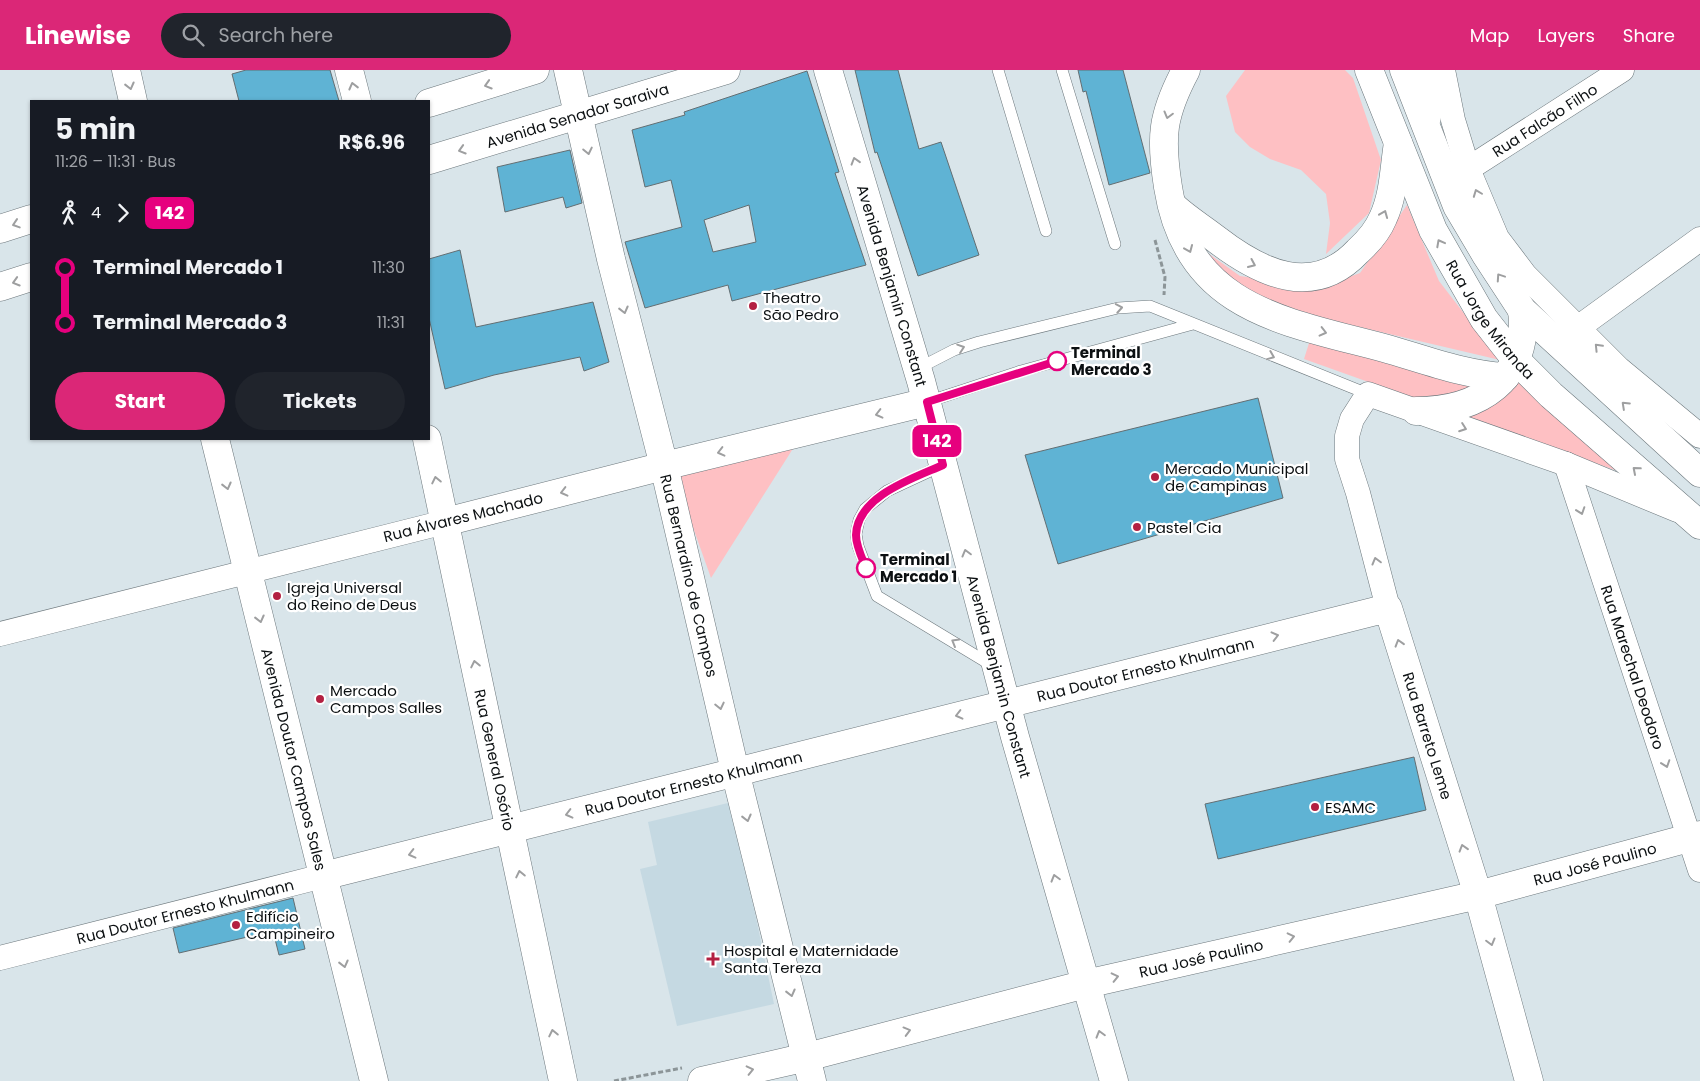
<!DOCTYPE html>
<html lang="en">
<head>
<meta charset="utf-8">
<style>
  :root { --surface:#171b24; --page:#20242c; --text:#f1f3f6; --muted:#9ea1a6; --accent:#db2777 }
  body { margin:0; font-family:Poppins,sans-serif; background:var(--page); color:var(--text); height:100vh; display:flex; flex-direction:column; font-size:19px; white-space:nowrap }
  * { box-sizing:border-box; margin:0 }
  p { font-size:16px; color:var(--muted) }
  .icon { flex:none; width:28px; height:28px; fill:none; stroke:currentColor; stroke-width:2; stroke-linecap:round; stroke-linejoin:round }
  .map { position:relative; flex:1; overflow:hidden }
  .sheet { position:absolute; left:30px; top:30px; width:400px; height:340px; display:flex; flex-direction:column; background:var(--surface); border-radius:0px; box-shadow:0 1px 4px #0004 }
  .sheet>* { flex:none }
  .badge { padding:0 10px; border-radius:8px; font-size:18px; line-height:32px }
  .map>.badge { position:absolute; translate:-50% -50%; box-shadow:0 0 0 2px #fff }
  .legs { display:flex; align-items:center; gap:8px; height:55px; padding:0 25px; font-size:16px }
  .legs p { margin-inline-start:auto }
  .summary { display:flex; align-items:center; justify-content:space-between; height:85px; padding:0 25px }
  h1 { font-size:28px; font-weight:700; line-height:38px }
  .primary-button { display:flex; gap:10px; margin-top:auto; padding:10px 25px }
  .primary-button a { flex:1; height:58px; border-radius:30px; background:var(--accent); color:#fff; font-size:20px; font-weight:700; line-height:58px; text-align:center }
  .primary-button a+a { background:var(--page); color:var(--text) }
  ul { padding:0 25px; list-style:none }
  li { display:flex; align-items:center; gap:18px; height:55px; font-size:19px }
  li i { display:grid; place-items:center; width:8px; height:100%; margin:0 6px; background:currentColor }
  li i::after { content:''; width:12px; height:12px; margin:-6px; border:4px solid; border-radius:50%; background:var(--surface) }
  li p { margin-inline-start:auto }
  li:first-child i { background:linear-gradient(#0000 50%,currentColor 0) }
  li:last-child i { background:linear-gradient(currentColor 50%,#0000 0) }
  header { display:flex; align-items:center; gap:30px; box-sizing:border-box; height:70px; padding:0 25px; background:var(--accent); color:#fff }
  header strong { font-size:24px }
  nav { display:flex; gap:28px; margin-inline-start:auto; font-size:18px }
  .search { width:350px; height:45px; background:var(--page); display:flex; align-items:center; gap:12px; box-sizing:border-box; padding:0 18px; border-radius:28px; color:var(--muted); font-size:19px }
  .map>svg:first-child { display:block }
  .built { fill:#c5d9e2 }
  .green { fill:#fec0c3 }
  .building { fill:#5fb3d4; stroke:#636e72; fill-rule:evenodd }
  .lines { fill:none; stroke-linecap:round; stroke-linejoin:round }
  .lane-casing { stroke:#6c777c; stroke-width:12 }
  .street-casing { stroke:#6c777c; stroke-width:25 }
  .secondary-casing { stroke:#6c777c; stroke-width:29 }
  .primary-casing { stroke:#6c777c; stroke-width:29 }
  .path { stroke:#8c9598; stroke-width:3; stroke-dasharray:5 2.5; stroke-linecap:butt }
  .lane { stroke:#fff; stroke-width:11 }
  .street { stroke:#fff; stroke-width:24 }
  .secondary { stroke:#fff; stroke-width:28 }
  .primary { stroke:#fff; stroke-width:28 }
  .oneway { stroke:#9e9fa0 }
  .line-1-casing { stroke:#fff; stroke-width:11 }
  .line-1 { stroke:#e6007e; stroke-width:8 }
  .poi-dot { fill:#b32041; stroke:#fff; stroke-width:2 }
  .stop-1-dot { fill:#fff; stroke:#e6007e; stroke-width:2.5 }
  .labels { text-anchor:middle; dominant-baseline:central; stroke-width:4.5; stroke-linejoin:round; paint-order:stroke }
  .street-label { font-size:15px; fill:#0c1012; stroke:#fff }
  .poi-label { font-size:15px; fill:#0c1012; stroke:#fff; text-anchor:start }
  .stop-label { font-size:15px; font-weight:bold; fill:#0c1012; stroke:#fff; text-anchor:start }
</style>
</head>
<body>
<header>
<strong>Linewise</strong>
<div class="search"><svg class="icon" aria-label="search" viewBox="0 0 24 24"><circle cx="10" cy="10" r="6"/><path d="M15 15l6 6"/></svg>Search here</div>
<nav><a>Map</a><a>Layers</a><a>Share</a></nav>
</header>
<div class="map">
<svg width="1700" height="1011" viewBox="0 0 1700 1011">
  <rect width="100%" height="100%" fill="#d9e5ea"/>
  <path class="built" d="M728,733L755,843L774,934L677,956L640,799L657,795L648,752Z"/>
  <path class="green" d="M1245,0H1345L1353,8L1381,90L1369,143L1326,184L1330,153L1326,124L1301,100L1270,89L1250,77L1235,62L1226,26Z
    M1407,135L1439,211L1500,290L1283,239L1223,208L1198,176L1240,206L1319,218L1360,203Z
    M1310,270L1518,310L1626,404L1304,289Z
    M794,377L711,508L674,404Z"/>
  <path class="building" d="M246,0H330L339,31H239L232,4Z
    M855,0H898L919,79L941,72L979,185L918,206L877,82L875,83Z
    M1078,0H1123L1150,103L1109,115L1086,21L1083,22Z
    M807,1L839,102L835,103L866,195L732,231L728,215L645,238L625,172L682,157L671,110L645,117L632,60L685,45L684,42ZM749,135L756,172L713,182L704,150Z
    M570,80L582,133L566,138L563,127L505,142L497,97Z
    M460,180L476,257L593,232L609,292L584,301L580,287L494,305L445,319L429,248V189Z
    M1258,328L1283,428L1058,494L1025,385Z
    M1414,687L1426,740L1218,789L1205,734Z
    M293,828L305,879L279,885L273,861L179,883L173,858Z"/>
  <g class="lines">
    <g class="lane-casing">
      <path id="lane" d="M998,0L1046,161
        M1062,0L1115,174
        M917,299L954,280L979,272L1118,238L1150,236L1368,324
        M927,332L1021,301L1193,254
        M943,395L887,421L865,439L859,450L856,464L858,476L877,526L993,596"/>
    </g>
    <g class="street-casing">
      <g id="street">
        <path d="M1443,0L1453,50L1468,99L1497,168L1525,205L1619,299L1700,366"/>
        <path id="s1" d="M1468,99L1622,0"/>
        <path d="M1579,257L1700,169"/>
        <path id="s2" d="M1566,394L1700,800"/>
        <path d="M1388,538L1358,423L1347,389V366L1352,349L1368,324L1566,394L1677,440"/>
        <path d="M0,564L445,452"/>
        <path id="s3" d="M0,888L323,806"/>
      </g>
    </g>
    <g class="secondary-casing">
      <g id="secondary">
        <path d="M349,0L357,31"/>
        <path id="s4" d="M568,0L611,189L664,396L735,701L812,1011"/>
        <path d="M1422,0L1427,47"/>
        <path id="s5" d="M427,369L563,1011"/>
        <path d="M445,452L664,396L927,332"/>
        <path id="s6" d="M323,806L1388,538L1478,825L1529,1011"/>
        <path id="s7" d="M702,1011L807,987L1086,914L1478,825L1700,765"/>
      </g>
    </g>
    <g class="primary-casing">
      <g id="primary">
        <path d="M126,0L133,31"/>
        <path id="s8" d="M828,0L921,311L1015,667L1114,1011"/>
        <path d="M1186,0C1162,45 1160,67 1168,117C1187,239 1283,251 1384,278C1423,289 1464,305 1505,307"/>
        <path id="s9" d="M1369,0L1433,160L1484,249L1517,291L1551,325L1700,455"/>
        <path d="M1404,0L1457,136L1486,185L1522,240L1700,403"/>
        <path d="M429,33L535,0"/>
        <path id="s10" d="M429,90L726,0"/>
        <path d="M1174,137C1187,149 1202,158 1216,169C1260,203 1313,229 1358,181C1368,172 1378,160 1383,148C1394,125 1394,97 1398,73"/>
        <path d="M0,159L31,149"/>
        <path d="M0,217L31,207"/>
        <path d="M1416,341C1479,341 1530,309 1522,240"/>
        <path id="s11" d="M215,369L374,1011"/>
      </g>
    </g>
    <path class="path" d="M1155,170L1165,207L1164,225
      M614,1011L682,998"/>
    <use href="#lane" class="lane"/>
    <use href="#street" class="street"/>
    <use href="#secondary" class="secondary"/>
    <use href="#primary" class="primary"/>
  </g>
  <defs><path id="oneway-chevron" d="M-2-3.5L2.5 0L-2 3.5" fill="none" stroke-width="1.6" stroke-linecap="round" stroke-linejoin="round" transform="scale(1.25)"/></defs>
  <g class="oneway">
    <use href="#oneway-chevron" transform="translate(488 15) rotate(163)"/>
    <use href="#oneway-chevron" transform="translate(130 16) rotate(76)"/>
    <use href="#oneway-chevron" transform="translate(353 16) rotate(-104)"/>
    <use href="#oneway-chevron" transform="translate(1168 45) rotate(105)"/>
    <use href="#oneway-chevron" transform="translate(462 80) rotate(163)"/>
    <use href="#oneway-chevron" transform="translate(588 81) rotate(78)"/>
    <use href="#oneway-chevron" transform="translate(855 91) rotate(-107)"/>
    <use href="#oneway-chevron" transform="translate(1477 123) rotate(-111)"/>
    <use href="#oneway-chevron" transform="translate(1384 144) rotate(-68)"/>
    <use href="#oneway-chevron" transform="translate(16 154) rotate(162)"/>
    <use href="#oneway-chevron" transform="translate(1440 173) rotate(-118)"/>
    <use href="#oneway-chevron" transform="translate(1189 179) rotate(67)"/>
    <use href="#oneway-chevron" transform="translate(1252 194) rotate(24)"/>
    <use href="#oneway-chevron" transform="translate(1500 207) rotate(-124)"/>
    <use href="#oneway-chevron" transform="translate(16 212) rotate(163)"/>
    <use href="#oneway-chevron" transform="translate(1119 238) rotate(-10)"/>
    <use href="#oneway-chevron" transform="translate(624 240) rotate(76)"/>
    <use href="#oneway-chevron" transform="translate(1323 262) rotate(14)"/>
    <use href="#oneway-chevron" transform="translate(1598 277) rotate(-134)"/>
    <use href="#oneway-chevron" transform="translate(961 278) rotate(-19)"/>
    <use href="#oneway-chevron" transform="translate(1271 286) rotate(22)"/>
    <use href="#oneway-chevron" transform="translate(1625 335) rotate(-137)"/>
    <use href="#oneway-chevron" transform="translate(879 344) rotate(166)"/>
    <use href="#oneway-chevron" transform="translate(1463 358) rotate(20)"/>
    <use href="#oneway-chevron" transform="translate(721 382) rotate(166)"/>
    <use href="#oneway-chevron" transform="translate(1636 400) rotate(-139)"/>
    <use href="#oneway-chevron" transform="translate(436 410) rotate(-102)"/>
    <use href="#oneway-chevron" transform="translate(227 416) rotate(76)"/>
    <use href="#oneway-chevron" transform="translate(564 422) rotate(166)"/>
    <use href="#oneway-chevron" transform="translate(1581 441) rotate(71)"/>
    <use href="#oneway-chevron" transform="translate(966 483) rotate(-105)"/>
    <use href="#oneway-chevron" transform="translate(1376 491) rotate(-105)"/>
    <use href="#oneway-chevron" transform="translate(260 549) rotate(76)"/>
    <use href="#oneway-chevron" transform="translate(1275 566) rotate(-14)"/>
    <use href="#oneway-chevron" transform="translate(955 572) rotate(-150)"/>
    <use href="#oneway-chevron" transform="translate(1399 573) rotate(-107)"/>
    <use href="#oneway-chevron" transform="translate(475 594) rotate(-102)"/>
    <use href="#oneway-chevron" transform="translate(720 636) rotate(77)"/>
    <use href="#oneway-chevron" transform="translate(959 645) rotate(166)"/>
    <use href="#oneway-chevron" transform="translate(1666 694) rotate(71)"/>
    <use href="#oneway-chevron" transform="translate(569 744) rotate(166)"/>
    <use href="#oneway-chevron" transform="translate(747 748) rotate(76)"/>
    <use href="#oneway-chevron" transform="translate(1463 778) rotate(-107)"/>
    <use href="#oneway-chevron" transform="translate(412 784) rotate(166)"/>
    <use href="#oneway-chevron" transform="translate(520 804) rotate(-102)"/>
    <use href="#oneway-chevron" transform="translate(1055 808) rotate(-106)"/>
    <use href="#oneway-chevron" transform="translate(1291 867) rotate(-13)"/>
    <use href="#oneway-chevron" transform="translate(1491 872) rotate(75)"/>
    <use href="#oneway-chevron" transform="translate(344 894) rotate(76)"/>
    <use href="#oneway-chevron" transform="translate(1115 907) rotate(-13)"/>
    <use href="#oneway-chevron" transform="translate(791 923) rotate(76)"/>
    <use href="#oneway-chevron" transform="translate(907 961) rotate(-15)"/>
    <use href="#oneway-chevron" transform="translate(553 963) rotate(-102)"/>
    <use href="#oneway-chevron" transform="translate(1100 964) rotate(-106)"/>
    <use href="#oneway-chevron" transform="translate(750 1000) rotate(-13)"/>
  </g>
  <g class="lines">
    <g class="line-1-casing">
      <path id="line-1" d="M866,498C862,488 856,476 856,465C857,426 914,408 943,395L927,332L1057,291"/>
    </g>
    <use href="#line-1" class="line-1"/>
  </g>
  <g class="poi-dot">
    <circle cx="753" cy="236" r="5"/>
    <circle cx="1155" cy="407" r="5"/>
    <circle cx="1137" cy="457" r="5"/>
    <circle cx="277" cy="526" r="5"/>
    <circle cx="320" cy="629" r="5"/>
    <circle cx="1315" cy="737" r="5"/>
    <circle cx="236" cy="855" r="5"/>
    <path d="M710.5 881.5h5v5h5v5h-5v5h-5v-5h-5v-5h5z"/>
  </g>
  <g class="stop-1-dot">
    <circle cx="1057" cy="291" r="9"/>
    <circle cx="866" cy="498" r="9"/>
  </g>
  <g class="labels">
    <g class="street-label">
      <text stroke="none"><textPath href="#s10" startOffset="155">Avenida Senador Saraiva</textPath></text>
      <text stroke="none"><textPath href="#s1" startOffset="91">Rua Falcão Filho</textPath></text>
      <text stroke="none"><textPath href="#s8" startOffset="225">Avenida Benjamin Constant</textPath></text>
      <text stroke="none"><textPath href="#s9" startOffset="279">Rua Jorge Miranda</textPath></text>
      <text transform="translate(463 447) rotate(-14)">Rua Álvares Machado</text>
      <text stroke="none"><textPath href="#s4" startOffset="520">Rua Bernardino de Campos</textPath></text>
      <text stroke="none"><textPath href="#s2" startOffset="214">Rua Marechal Deodoro</textPath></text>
      <text stroke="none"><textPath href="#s6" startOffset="848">Rua Doutor Ernesto Khulmann</textPath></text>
      <text stroke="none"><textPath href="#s8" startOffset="630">Avenida Benjamin Constant</textPath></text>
      <text stroke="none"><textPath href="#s6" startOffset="1232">Rua Barreto Leme</textPath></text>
      <text stroke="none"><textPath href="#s11" startOffset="330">Avenida Doutor Campos Sales</textPath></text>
      <text stroke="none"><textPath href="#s5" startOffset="328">Rua General Osório</textPath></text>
      <text stroke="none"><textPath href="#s6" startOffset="382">Rua Doutor Ernesto Khulmann</textPath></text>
      <text stroke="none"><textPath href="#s7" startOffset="919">Rua José Paulino</textPath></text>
      <text stroke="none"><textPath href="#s3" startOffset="191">Rua Doutor Ernesto Khulmann</textPath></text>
      <text stroke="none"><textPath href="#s7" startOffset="514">Rua José Paulino</textPath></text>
    </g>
    <g class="poi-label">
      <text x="763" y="227">Theatro<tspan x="763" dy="17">São Pedro</tspan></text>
      <text x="1165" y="398">Mercado Municipal<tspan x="1165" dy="17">de Campinas</tspan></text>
      <text x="1147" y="457">Pastel Cia</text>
      <text x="287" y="517">Igreja Universal<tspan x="287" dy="17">do Reino de Deus</tspan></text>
      <text x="330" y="620">Mercado<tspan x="330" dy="17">Campos Salles</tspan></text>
      <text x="1325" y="737">ESAMC</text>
      <text x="246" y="846">Edifício<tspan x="246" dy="17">Campineiro</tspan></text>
      <text x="724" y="880">Hospital e Maternidade<tspan x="724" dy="17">Santa Tereza</tspan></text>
    </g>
    <g class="stop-label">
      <text x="1071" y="282">Terminal<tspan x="1071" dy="17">Mercado 3</tspan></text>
      <text x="880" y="489">Terminal<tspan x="880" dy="17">Mercado 1</tspan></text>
    </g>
  </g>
</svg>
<b class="badge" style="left:937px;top:371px;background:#e6007e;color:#fff">142</b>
<section class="sheet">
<div class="summary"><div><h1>5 min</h1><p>11:26 – 11:31 · Bus</p></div><b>R$6.96</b></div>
<div class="legs"><svg class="icon" aria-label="walk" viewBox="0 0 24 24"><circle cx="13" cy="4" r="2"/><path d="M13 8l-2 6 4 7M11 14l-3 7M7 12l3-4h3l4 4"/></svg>4<svg class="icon" aria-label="forward" viewBox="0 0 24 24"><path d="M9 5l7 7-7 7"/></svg><b class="badge" style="background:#e6007e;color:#fff">142</b></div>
<ul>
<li><i style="color:#e6007e"></i><b>Terminal Mercado 1</b><p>11:30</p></li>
<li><i style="color:#e6007e"></i><b>Terminal Mercado 3</b><p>11:31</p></li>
</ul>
<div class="primary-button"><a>Start</a><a>Tickets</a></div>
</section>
</div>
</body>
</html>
